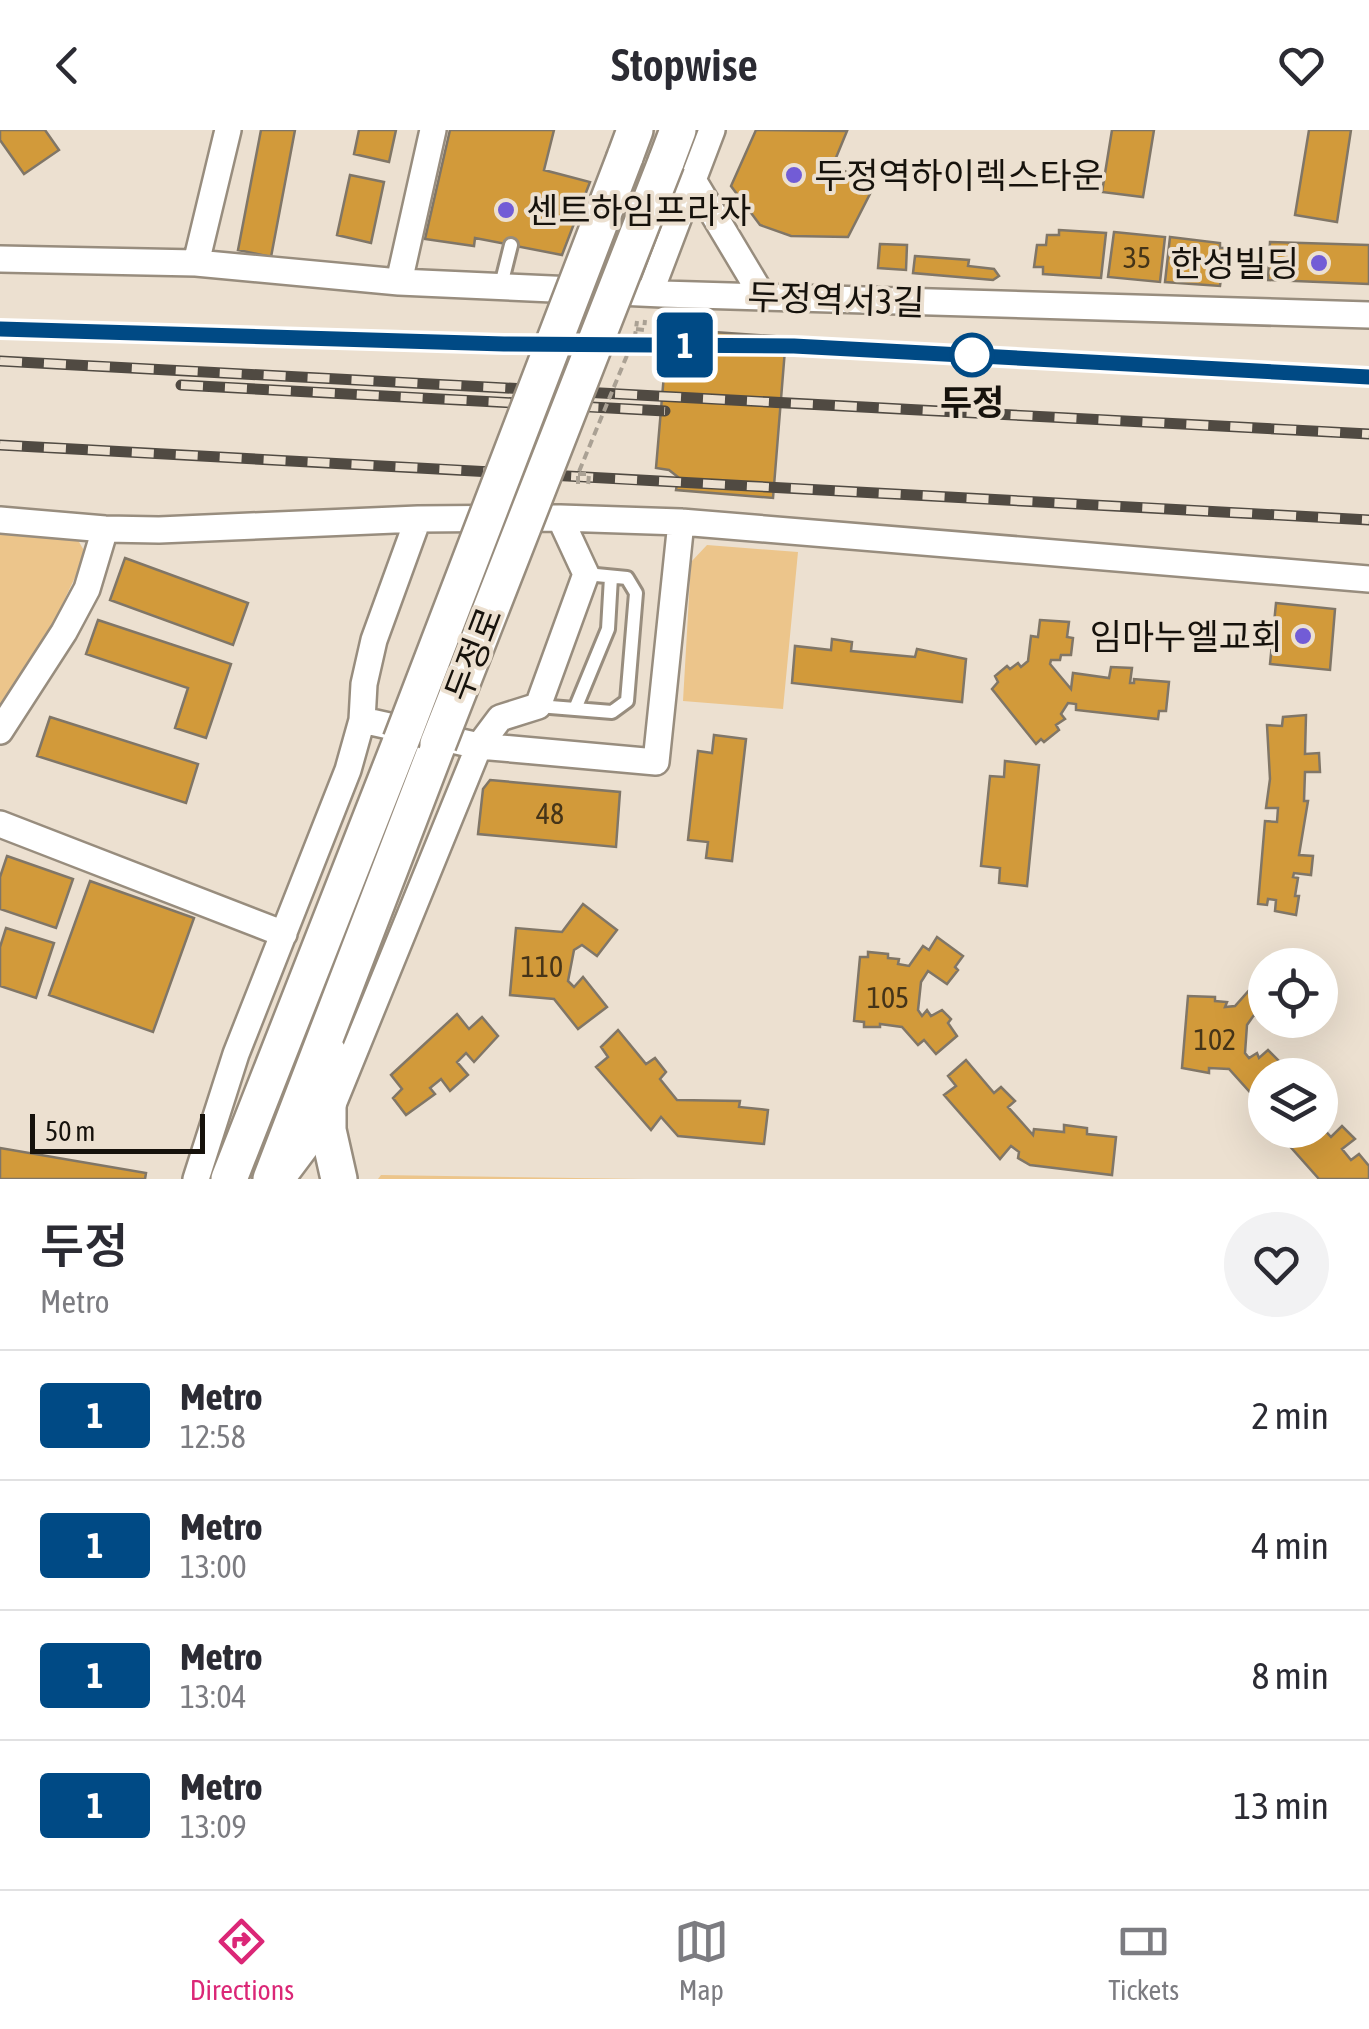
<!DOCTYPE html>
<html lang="en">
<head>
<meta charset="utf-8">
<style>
  :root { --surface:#fff; --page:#f2f2f3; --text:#2b2b33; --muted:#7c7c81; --line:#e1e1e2; --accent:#db2777 }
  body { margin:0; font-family:"Asap Condensed","Noto Sans KR",sans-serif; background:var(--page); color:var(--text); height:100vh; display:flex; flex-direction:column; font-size:38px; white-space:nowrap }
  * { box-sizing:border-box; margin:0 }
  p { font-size:32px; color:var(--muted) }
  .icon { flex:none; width:55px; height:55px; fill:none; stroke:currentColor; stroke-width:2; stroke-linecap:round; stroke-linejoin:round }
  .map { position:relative; height:1049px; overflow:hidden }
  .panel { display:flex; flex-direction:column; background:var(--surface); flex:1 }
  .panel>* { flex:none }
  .badge { padding:0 20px; border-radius:8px; font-size:35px; line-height:65px }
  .fabs { position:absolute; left:1248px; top:818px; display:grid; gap:20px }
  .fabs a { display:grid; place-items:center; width:90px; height:90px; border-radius:50%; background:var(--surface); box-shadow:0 10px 40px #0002; font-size:50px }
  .scale { position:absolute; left:30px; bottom:25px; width:175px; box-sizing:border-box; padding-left:10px; border:5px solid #16120c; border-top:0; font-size:28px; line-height:35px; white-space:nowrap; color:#16120c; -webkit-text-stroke:8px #ece0d0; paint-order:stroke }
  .map>.badge { position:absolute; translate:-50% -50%; box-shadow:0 0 0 5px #fff }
  .round { display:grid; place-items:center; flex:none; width:105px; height:105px; border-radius:52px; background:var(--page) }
  .overview { display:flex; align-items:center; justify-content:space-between; height:170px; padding:0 40px }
  h1 { font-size:48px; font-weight:600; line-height:75px }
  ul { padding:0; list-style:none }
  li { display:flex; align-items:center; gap:30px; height:130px; padding:0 40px; border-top:2px solid var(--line) }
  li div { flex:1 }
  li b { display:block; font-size:38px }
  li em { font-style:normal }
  li .badge { min-width:110px; font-weight:700; text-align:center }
  header { display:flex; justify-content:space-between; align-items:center; height:130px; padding:0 40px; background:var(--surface); font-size:45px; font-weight:600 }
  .tab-bar { display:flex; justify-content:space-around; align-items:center; height:140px; border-top:2px solid var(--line); background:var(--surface); font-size:28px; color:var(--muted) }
  .tab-bar a { display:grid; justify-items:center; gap:5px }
  .tab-bar .current { color:var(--accent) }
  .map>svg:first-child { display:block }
  .green { fill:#ecc58b }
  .building { fill:#d29a3a; stroke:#807667; stroke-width:2.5 }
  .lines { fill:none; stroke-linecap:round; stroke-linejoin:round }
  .lane-casing { stroke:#988d7e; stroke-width:18 }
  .street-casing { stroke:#988d7e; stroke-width:30 }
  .secondary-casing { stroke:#988d7e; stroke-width:40 }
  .path { stroke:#aaa194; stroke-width:4; stroke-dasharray:8 5; stroke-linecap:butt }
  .lane { stroke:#fff; stroke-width:12 }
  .street { stroke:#fff; stroke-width:25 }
  .secondary { stroke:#fff; stroke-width:35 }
  .rail-casing { stroke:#504a42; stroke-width:11 }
  .rail { stroke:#ece0d0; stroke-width:8; stroke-dasharray:22; stroke-linecap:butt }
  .secondary-bridge-casing { stroke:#988d7e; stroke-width:40; stroke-linecap:butt }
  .path-bridge { stroke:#aaa194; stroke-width:4; stroke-dasharray:8 5; stroke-linecap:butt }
  .secondary-bridge { stroke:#fff; stroke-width:35 }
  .line-casing { stroke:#fff; stroke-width:22 }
  .line { stroke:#004a85; stroke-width:15 }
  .poi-dot { fill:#725cd6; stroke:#ece0d0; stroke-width:4 }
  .stop-dot { fill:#fff; stroke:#004a85; stroke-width:5 }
  .labels { text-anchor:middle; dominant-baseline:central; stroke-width:8; stroke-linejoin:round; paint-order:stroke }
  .number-label { font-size:30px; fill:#453418 }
  .poi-label { font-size:35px; fill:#16120c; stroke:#ece0d0; text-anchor:start }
  .street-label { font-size:35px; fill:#16120c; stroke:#ece0d0 }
  .stop-label { font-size:35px; font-weight:bold; fill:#16120c; stroke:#ece0d0 }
</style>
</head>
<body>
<header><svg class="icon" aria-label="back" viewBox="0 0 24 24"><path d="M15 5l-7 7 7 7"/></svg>Stopwise<svg class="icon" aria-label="heart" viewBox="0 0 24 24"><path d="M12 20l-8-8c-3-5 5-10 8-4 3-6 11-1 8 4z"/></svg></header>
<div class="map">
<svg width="1369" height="1049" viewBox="0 0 1369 1049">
  <rect width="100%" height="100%" fill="#ece0d0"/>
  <path class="green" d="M0,403L75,405L86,424L35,532L0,574Z
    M707,415L798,422L783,579L683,571L691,432Z
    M381,1045L644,1049H378Z"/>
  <path class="building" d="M0,0H45L59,20L24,44L0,10Z
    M261,0H295L271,127L238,120Z
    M359,0H396L389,32L354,24Z
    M450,0H554L544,40L590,52L562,125L475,108L474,116L425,109Z
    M756,0L847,1L833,35L874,56L848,107L791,106L760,95L731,56Z
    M1112,0H1154L1143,67L1102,62Z
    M1309,0H1351L1337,92L1295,85Z
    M350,45L384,52L371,113L337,105Z
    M1059,100L1106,103L1101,148L1043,144V137H1034L1037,115H1046L1047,105H1059Z
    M1114,102L1165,107L1160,152L1108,147Z
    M1170,107L1220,113V118H1225L1220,156L1165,152Z
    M1270,112L1369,115V154L1268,150Z
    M880,114L907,115L906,140L878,138Z
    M915,126L969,130L968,136L994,139L999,146L993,150L913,143Z
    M685,200L786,207L773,368L676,360L678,347L669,340L656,338L666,221L674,223L684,214Z
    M125,428L248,473L233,515L110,470Z
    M1276,473L1335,479L1330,540L1270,534Z
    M98,490L231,534L206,608L175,598L188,558L86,524Z
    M1040,490L1069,492L1067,507L1073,508L1071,525H1061L1060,530H1051L1050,534L1071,559L1073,543L1109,548L1111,537L1132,538L1130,553H1134V549L1169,552L1166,581H1159L1158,589L1076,580V574L1068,573L1061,584L1065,589L1056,595L1059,600L1044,612L1041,609L1036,614L992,559L998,552L995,546L1007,536L1010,539L1018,533L1021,537L1028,531L1031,506L1038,507Z
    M832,509L852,512L851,521L915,527L917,519L966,529L962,572L792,553L795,516L831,520Z
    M1306,585L1305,624L1319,623L1320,642H1305L1304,671H1308L1299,725L1313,726L1311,745L1294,743L1293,747L1298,748L1295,766H1299L1296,785L1275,781L1276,770L1268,769L1267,775L1258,774L1265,691L1277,692L1278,678H1266L1270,649L1267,595L1282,596L1283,587Z
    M50,587L198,634L186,673L37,626Z
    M714,605L746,609L732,731L706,728L708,712L688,710L698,621L712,623Z
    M1005,631L1039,635L1027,756L999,753L1000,738L981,736L990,646L1004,647Z
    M490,650L620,662L616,717L478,704L483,659Z
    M7,726L73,749L56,798L0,779V747Z
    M90,751L194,788L153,902L49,865Z
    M583,774L617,800L597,826L582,815L574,820L568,851L574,857L583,847L607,877L578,899L554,869L510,865L516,798L562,802Z
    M6,798L54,813L36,868L0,856V817Z
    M937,807L963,826L955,837L958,840L947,854L928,841L921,852L918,880L922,886L927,880L931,886L942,880L951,889L948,893L957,906L936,924L924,910L918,915L902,897L880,894V897H864V892L854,891L860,827H868V822L888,824V828L899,829L898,834L909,836L923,816L929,820Z
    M1261,847L1265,850V890H1280L1274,898L1254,885L1247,895L1245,923L1249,928L1257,923L1259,928L1268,920L1281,933L1277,937L1283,945H1265V964L1257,970L1229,939L1209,938V943L1182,938L1188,866L1215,867V871L1227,872L1225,877L1235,876Z
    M457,884L469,899L482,887L498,906L474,932L466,923L457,932L468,945L450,961L441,949L430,958L435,964L406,985L393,968L402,959L391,945Z
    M618,900L646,934L655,928L666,942L660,949L677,970L740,971L739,977L768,980L764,1014L678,1006L661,987L651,1000L596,937L608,927L601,917Z
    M966,930L994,963L1001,957L1015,971L1008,977L1033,1005L1034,999L1064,1002V995L1087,998V1004L1116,1007L1112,1045L1030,1035L1018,1028L1019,1022L1011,1016L1000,1029L944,965L956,956L948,946Z
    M1320,995L1331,1007L1342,996L1355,1009L1342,1019L1351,1030L1359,1024L1369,1036V1049H1319L1279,1004L1283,1000H1320Z
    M0,1018L146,1043L145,1049H0Z"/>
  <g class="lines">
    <g class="lane-casing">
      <path id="lane" d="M501,155L511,115
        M538,576L612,582L627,571L636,463L627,448L586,444
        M575,579L608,499L611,447"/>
    </g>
    <g class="street-casing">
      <path id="street" d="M433,0L399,152L662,164L1369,185
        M693,50L763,167
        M0,129L196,133L399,152
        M196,133L228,0
        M650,163L712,0
        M0,390L105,399L159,400L418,389L560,388L681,392L1369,449
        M362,590L479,616L656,632L681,392
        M0,601L64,502L87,459L105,399
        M0,694L284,804
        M196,1049L236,924L348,640L362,590L364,554L374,510L418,389
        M282,1049L327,989L479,616L500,588L538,576L586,444L560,388"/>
    </g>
    <g class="secondary-casing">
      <path id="secondary" d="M625,27L635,0
        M666,32L678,0
        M328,922V1000L339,1049
        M229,1049L401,611
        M271,1049L438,614"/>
    </g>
    <path class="path" d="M636,199L644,200L645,190"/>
    <use href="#lane" class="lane"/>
    <use href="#street" class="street"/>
    <use href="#secondary" class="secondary"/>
    <g class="rail-casing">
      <path id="rail" d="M0,199L504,214L794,216L1369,247
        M0,231L1369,304
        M181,255L665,281
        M0,315L1369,390"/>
    </g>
    <use href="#rail" class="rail"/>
    <g class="secondary-bridge-casing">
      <path id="secondary-bridge" d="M401,611L625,27
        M438,614L666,32"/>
    </g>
    <path class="path-bridge" d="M578,344H589L588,356
      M578,354V344L635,206L637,191"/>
    <use href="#secondary-bridge" class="secondary-bridge"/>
  </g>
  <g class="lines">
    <g class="line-casing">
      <path id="line" d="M0,199L504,214L794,216L1369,247"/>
    </g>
    <use href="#line" class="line"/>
  </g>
  <g class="poi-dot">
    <circle cx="794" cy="45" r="10"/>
    <circle cx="506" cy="80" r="10"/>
    <circle cx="1319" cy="133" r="10"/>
    <circle cx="1303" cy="506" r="10"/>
  </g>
  <circle class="stop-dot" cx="972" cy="225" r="20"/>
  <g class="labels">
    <g class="number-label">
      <text x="1137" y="127">35</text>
      <text x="550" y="683">48</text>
      <text x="542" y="836">110</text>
      <text x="888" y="867">105</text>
      <text x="1215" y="909">102</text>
    </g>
    <g class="poi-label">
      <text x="814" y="45">두정역하이렉스타운</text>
      <text x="526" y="80">센트하임프라자</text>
      <text x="1299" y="133" text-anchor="end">한성빌딩</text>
      <text x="1283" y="506" text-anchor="end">임마누엘교회</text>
    </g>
    <g class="street-label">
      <text transform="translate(836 169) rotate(2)">두정역서3길</text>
      <text transform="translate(473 524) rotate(-69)">두정로</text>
    </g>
    <g class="stop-label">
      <text x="972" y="272">두정</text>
    </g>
  </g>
</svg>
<div class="fabs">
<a><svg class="icon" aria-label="locate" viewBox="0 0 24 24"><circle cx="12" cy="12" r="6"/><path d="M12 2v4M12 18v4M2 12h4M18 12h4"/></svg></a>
<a><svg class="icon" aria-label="layers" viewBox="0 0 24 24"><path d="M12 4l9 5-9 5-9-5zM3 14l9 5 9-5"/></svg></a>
</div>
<div class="scale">50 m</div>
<b class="badge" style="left:685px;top:215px;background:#004a85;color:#fff">1</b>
</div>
<section class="panel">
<div class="overview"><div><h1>두정</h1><p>Metro</p></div><a class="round"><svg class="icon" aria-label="heart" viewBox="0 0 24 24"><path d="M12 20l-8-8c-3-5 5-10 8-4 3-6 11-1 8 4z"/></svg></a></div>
<ul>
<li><span class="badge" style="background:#004a85;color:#fff">1</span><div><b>Metro</b><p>12:58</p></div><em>2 min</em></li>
<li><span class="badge" style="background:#004a85;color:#fff">1</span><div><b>Metro</b><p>13:00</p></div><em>4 min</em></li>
<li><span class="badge" style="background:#004a85;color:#fff">1</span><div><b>Metro</b><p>13:04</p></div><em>8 min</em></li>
<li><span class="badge" style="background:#004a85;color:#fff">1</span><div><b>Metro</b><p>13:09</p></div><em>13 min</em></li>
</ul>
</section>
<nav class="tab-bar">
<a class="current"><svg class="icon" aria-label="directions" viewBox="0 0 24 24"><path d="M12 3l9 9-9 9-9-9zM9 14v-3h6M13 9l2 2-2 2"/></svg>Directions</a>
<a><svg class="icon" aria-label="map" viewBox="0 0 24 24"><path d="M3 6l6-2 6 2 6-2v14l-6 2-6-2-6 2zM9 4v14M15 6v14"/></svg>Map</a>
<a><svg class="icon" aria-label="tickets" viewBox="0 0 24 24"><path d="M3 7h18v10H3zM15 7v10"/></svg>Tickets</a>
</nav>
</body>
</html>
